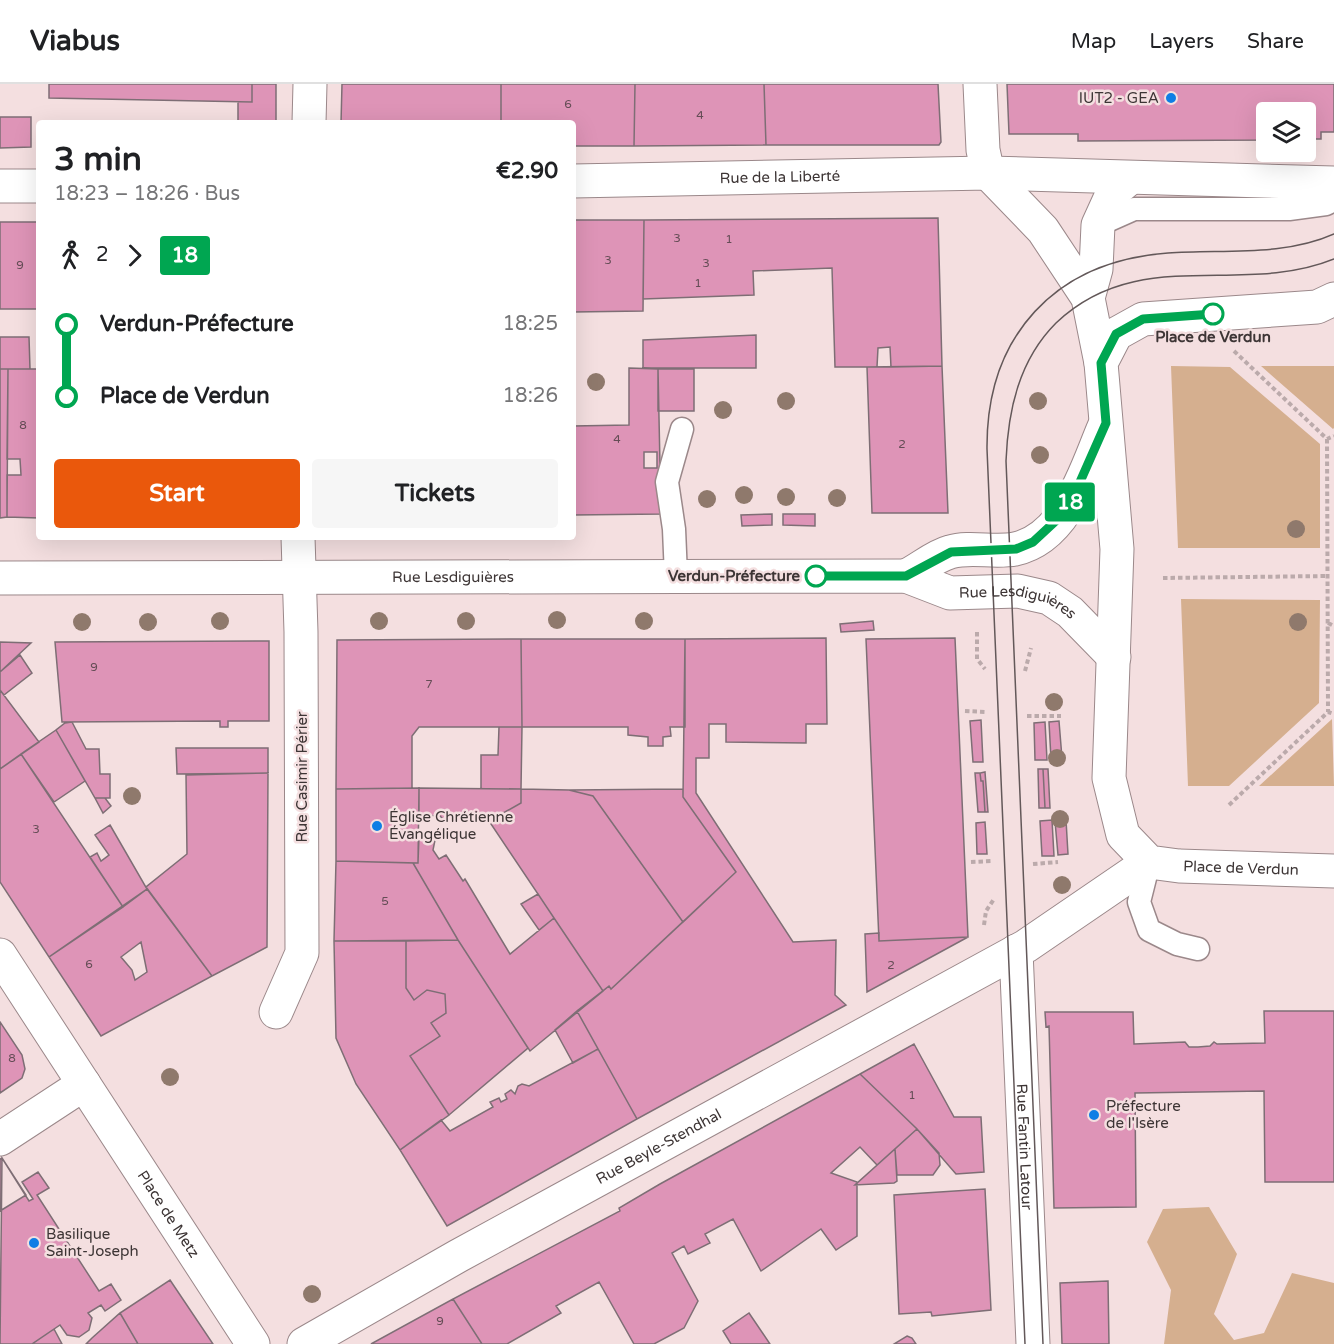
<!DOCTYPE html>
<html lang="en">
<head>
<meta charset="utf-8">
<style>
  :root { --surface:#fff; --page:#f6f6f6; --text:#202124; --muted:#757577; --line:#e0e0e0; --accent:#ea580c }
  body { margin:0; font-family:"Varela Round",sans-serif; background:var(--page); color:var(--text); height:100vh; display:flex; flex-direction:column; font-size:22px; white-space:nowrap }
  * { box-sizing:border-box; margin:0 }
  p { font-size:20px; color:var(--muted) }
  .icon { flex:none; width:33px; height:33px; fill:none; stroke:currentColor; stroke-width:2; stroke-linecap:round; stroke-linejoin:round }
  .map { position:relative; flex:1; overflow:hidden }
  .sheet { position:absolute; left:36px; top:36px; width:540px; height:420px; display:flex; flex-direction:column; background:var(--surface); border-radius:6px; box-shadow:0 6px 24px #0002 }
  .sheet>* { flex:none }
  .badge { padding:0 12px; border-radius:4px; font-size:21px; line-height:39px }
  .controls { position:absolute; left:1256px; top:18px; display:grid; gap:12px }
  .controls a { display:grid; place-items:center; width:60px; height:60px; border-radius:6px; background:var(--surface); box-shadow:0 6px 24px #0002; font-size:30px }
  .map>.badge { position:absolute; translate:-50% -50%; box-shadow:0 0 0 3px #fff }
  .legs { display:flex; align-items:center; gap:9px; height:66px; padding:0 18px; font-size:20px }
  .legs p { margin-inline-start:auto }
  .head { display:flex; align-items:center; justify-content:space-between; height:102px; padding:0 18px }
  h1 { font-size:33px; font-weight:800; line-height:45px }
  .primary-button { display:flex; gap:12px; margin-top:auto; padding:12px 18px }
  .primary-button a { flex:1; height:69px; border-radius:6px; background:var(--accent); color:#fff; font-size:24px; font-weight:800; line-height:69px; text-align:center }
  .primary-button a+a { background:var(--page); color:var(--text) }
  ul { padding:0 18px; list-style:none }
  li { display:flex; align-items:center; gap:21px; height:72px; font-size:22px }
  li i { display:grid; place-items:center; width:9px; height:100%; margin:0 8px; background:currentColor }
  li i::after { content:''; width:15px; height:15px; margin:-8px; border:4px solid; border-radius:50%; background:var(--surface) }
  li p { margin-inline-start:auto }
  li:first-child i { background:linear-gradient(#0000 50%,currentColor 0) }
  li:last-child i { background:linear-gradient(currentColor 50%,#0000 0) }
  header { display:flex; align-items:center; gap:36px; box-sizing:border-box; height:84px; padding:0 30px; background:var(--surface); border-bottom:2px solid var(--line) }
  header strong { font-size:28px }
  nav { display:flex; gap:33px; margin-inline-start:auto; font-size:21px }
  .map>svg:first-child { display:block }
  .green { fill:#d5af8f }
  .building { fill:#de94b7; stroke:#7e6e75; stroke-width:1.5; fill-rule:evenodd }
  .lines { fill:none; stroke-linecap:round; stroke-linejoin:round }
  .lane-casing { stroke:#9b888a; stroke-width:25 }
  .street-casing { stroke:#9b888a; stroke-width:35 }
  .path { stroke:#bbaaab; stroke-width:4; stroke-dasharray:4.5 3; stroke-linecap:butt }
  .lane { stroke:#fff; stroke-width:22 }
  .street { stroke:#fff; stroke-width:33 }
  .tram { stroke:#635859; stroke-width:1.5 }
  .tree { fill:#8f796c }
  .line-1-casing { stroke:#fff; stroke-width:14 }
  .line-1 { stroke:#00a651; stroke-width:9 }
  .poi-dot { fill:#0f7ee5; stroke:#f4dfe0; stroke-width:2 }
  .stop-1-dot { fill:#fff; stroke:#00a651; stroke-width:3 }
  .labels { text-anchor:middle; dominant-baseline:central; stroke-width:5; stroke-linejoin:round; paint-order:stroke }
  .number-label { font-size:12px; fill:#654d56 }
  .poi-label { font-size:15px; fill:#3d3535; stroke:#f4dfe0; text-anchor:start }
  .street-label { font-size:15px; fill:#3d3535; stroke:#f4dfe0 }
  .stop-label { font-size:15px; font-weight:bold; fill:#3d3535; stroke:#f4dfe0 }
</style>
</head>
<body>
<header>
<strong>Viabus</strong>
<nav><a>Map</a><a>Layers</a><a>Share</a></nav>
</header>
<div class="map">
<svg width="1334" height="1260" viewBox="0 0 1334 1260">
  <rect width="100%" height="100%" fill="#f4dfe0"/>
  <path class="green" d="M1171,282L1230,283L1320,360V464H1178Z
    M1261,282H1334V344L1333,345Z
    M1181,515L1320,516L1319,619L1229,702H1188Z
    M1332,635L1334,702H1259Z
    M1209,1123L1237,1170L1214,1230L1234,1256L1264,1249L1292,1189L1334,1199V1260H1164L1171,1206L1147,1158L1163,1125Z"/>
  <path class="building" d="M49,0H252V18L49,14Z
    M252,0H276V39H238V18H252Z
    M342,0H501V39H341Z
    M501,0H635L634,62H573V39H501Z
    M635,0H764L766,61L634,62Z
    M764,0H938L941,58L939,61H766Z
    M1007,0H1334V48H1321V55H1305V28H1266V56L1078,57V50H1009Z
    M0,33H31V63L0,64Z
    M938,134L942,282L891,283L890,263L878,264L877,283H835L832,184L753,187L754,211L643,215L644,136Z
    M573,136H644L643,227L573,228Z
    M0,138H39V225H0Z
    M756,251V284H643V256Z
    M0,253H29L30,285H0Z
    M942,282L948,429H872L867,283Z
    M629,284L658,285L661,430L573,431V342L629,341ZM644,368H657V384H644Z
    M0,285H8L7,433L0,434Z
    M8,285H39V434L7,433V391H21L20,375H7Z
    M658,285H694V327H658Z
    M772,430V441L742,442L741,431Z
    M783,430H815V442L783,441Z
    M873,537L874,546L841,548L840,540Z
    M826,554L827,640H806V659L726,658V640H709V674H696V709L793,858L836,856L835,911L846,921L637,1035L577,927L609,902L611,905L736,788L683,713L685,555Z
    M955,554L968,853L879,857L866,555Z
    M521,555L522,643H419L412,652V704L336,705L337,556Z
    M521,555H685V643H670L671,652L663,653V662H648V653L628,651V643H522Z
    M269,557V637H228V643H220V637L62,638L55,558Z
    M0,558L31,559L0,588Z
    M20,571L32,589L4,611L0,606V588Z
    M0,606L39,658L0,685Z
    M981,636L983,678H973L970,637Z
    M1059,637L1062,674L1051,675L1049,638Z
    M72,638L86,665H99L100,690H110V714H95L56,646L65,639Z
    M1045,638L1047,676H1035L1034,639Z
    M499,643H522L521,705H481V671H498Z
    M56,646L85,697L54,718L21,670Z
    M176,664H268V689L177,690Z
    M21,670L123,823L49,873L0,798V685Z
    M1038,685H1043L1045,724H1039Z
    M1043,685H1048L1050,724H1045Z
    M985,688L988,728H985L983,697H981L980,689Z
    M268,689L267,863L212,892L146,803L187,770L186,691Z
    M975,689H980L981,697H983L985,728H978Z
    M419,704L418,779L336,777V705Z
    M419,704L521,705V719L489,737L443,735L440,732L419,731Z
    M521,705L569,706L593,712L683,838L611,905L609,902L603,907L489,737L521,719Z
    M683,705V713L736,788L683,838L593,712L569,706Z
    M95,714H105L111,722L103,729Z
    M1052,736L1054,772H1042L1040,737Z
    M1066,736L1068,770L1058,771L1055,737Z
    M985,738L987,770H977L976,739Z
    M110,741L147,805L123,823L90,773L97,769L101,777L109,771L95,751Z
    M419,752L435,756L433,766L439,775L446,771L463,797L465,795L510,870L554,834L603,907L530,967L458,856L413,779H418Z
    M336,777L413,779L458,856L334,857Z
    M147,805L212,892L101,952L49,873ZM141,858L147,888L135,896L132,886L121,873Z
    M538,810L554,834L539,846L521,820Z
    M879,849V857L968,853L867,908L865,850Z
    M458,856L528,964L449,1031L410,972L440,952L431,939L446,929L445,910L427,906L414,916L406,904V857Z
    M334,857H406V904L414,916L427,906L445,910L446,929L431,939L440,952L410,972L449,1031L400,1066L356,1000L336,954Z
    M577,927L598,965L573,979L555,946Z
    M1264,927H1334V1098H1265L1264,1007L1135,1009L1136,1123L1054,1124L1049,942L1046,943L1045,928H1133L1134,960L1185,958L1189,963H1198L1210,962L1214,958L1217,960L1265,959Z
    M0,938L22,971L25,985L22,994L0,1009Z
    M914,960L954,1033H981L984,1088L956,1090L917,1045L860,990Z
    M598,965L637,1035L447,1142L400,1066L441,1036L450,1047L493,1023L490,1018L499,1014L501,1018L507,1015L505,1010L511,1006L515,1010L518,1002L522,1000L529,1002Z
    M860,990L917,1045L877,1081L860,1063L831,1089L857,1098V1152L836,1166L821,1145L761,1187L733,1135L705,1150L710,1159L688,1170L684,1162L672,1169L698,1217L684,1244L654,1260H634L599,1198L556,1222L561,1229L507,1260H482L453,1215L620,1127L619,1124L660,1100Z
    M917,1045L939,1069L940,1081L933,1091H897L895,1065Z
    M895,1065L897,1097L894,1099L855,1101Z
    M2,1074L29,1117L33,1115L22,1098L38,1088L49,1104L37,1111L99,1207L111,1200L121,1216L105,1227L101,1221L88,1229L92,1234L89,1246L79,1253L67,1251L60,1241L32,1260H0Z
    M2,1074L26,1111L0,1127V1075Z
    M985,1105L991,1226L932,1232L931,1228L899,1230L894,1111Z
    M170,1196L213,1260H138L120,1229Z
    M1108,1197L1109,1260H1062L1060,1199Z
    M453,1215L482,1260H371Z
    M120,1229L138,1260H86L92,1254Z
    M749,1229L770,1260H731L723,1247Z
    M54,1245L62,1260H32Z
    M907,1252L912,1254L916,1260H894Z"/>
  <g class="lines">
    <g class="lane-casing">
      <path id="lane" d="M1098,141L1134,125H1289L1326,120L1334,116
        M676,492L674,445L667,398L682,345
        M1149,778L1139,818L1149,846L1177,860L1198,865"/>
    </g>
    <g class="street-casing">
      <g id="street">
        <path d="M980,0L983,66L988,89"/>
        <path d="M309,39L310,0"/>
        <path d="M988,89L1043,146L1088,214L1101,279"/>
        <path id="s1" d="M573,97L988,89L1334,99"/>
        <path d="M0,102H39"/>
        <path d="M1088,214L1096,185L1098,141L1113,108L1130,94"/>
        <path id="s2" d="M1334,215L1317,223L1143,235L1116,250L1101,279L1117,465L1109,694L1123,751L1149,778L1179,782L1334,787"/>
        <path d="M906,492C920,485 935,472 950,468C970,462 994,469 1015,465C1067,454 1086,385 1104,343"/>
        <path id="s3" d="M0,494L906,492L950,509L1018,507L1049,514L1070,528L1114,573"/>
        <path id="s4" d="M1016,867L1033,1260"/>
        <path id="s5" d="M0,871L253,1260"/>
        <path d="M276,928L302,869L301,548L298,453"/>
        <path d="M0,1055L84,1000"/>
        <path id="s6" d="M304,1260L458,1172L1026,862L1149,778"/>
      </g>
    </g>
    <path class="path" d="M1234,267L1327,355L1334,352
      M1327,355L1328,628
      M1163,494L1329,492
      M1328,539L1334,542
      M977,548V575L985,585
      M1025,587L1031,564
      M965,627L986,628
      M1027,632H1061
      M1229,721L1328,628L1334,630
      M971,778L993,777
      M1033,780L1058,778
      M984,841L986,827L994,815"/>
    <use href="#lane" class="lane"/>
    <use href="#street" class="street"/>
    <path class="tram" d="M1025,1260L987,365C986,252 1055,177 1168,169C1222,165 1283,173 1334,150
      M1043,1260L1006,377C1008,326 1019,276 1056,239C1139,160 1241,213 1334,175"/>
  </g>
  <g class="tree">
    <circle cx="596" cy="298" r="9"/>
    <circle cx="786" cy="317" r="9"/>
    <circle cx="1038" cy="317" r="9"/>
    <circle cx="723" cy="326" r="9"/>
    <circle cx="1040" cy="371" r="9"/>
    <circle cx="744" cy="411" r="9"/>
    <circle cx="786" cy="413" r="9"/>
    <circle cx="837" cy="414" r="9"/>
    <circle cx="707" cy="415" r="9"/>
    <circle cx="1296" cy="445" r="9"/>
    <circle cx="557" cy="536" r="9"/>
    <circle cx="220" cy="537" r="9"/>
    <circle cx="379" cy="537" r="9"/>
    <circle cx="466" cy="537" r="9"/>
    <circle cx="644" cy="537" r="9"/>
    <circle cx="82" cy="538" r="9"/>
    <circle cx="148" cy="538" r="9"/>
    <circle cx="1298" cy="538" r="9"/>
    <circle cx="1054" cy="618" r="9"/>
    <circle cx="1057" cy="674" r="9"/>
    <circle cx="132" cy="712" r="9"/>
    <circle cx="1060" cy="735" r="9"/>
    <circle cx="1062" cy="801" r="9"/>
    <circle cx="170" cy="993" r="9"/>
    <circle cx="312" cy="1210" r="9"/>
  </g>
  <g class="lines">
    <g class="line-1-casing">
      <path id="line-1" d="M816,492H906L951,468L1016,465L1033,458L1061,432L1072,416L1106,339L1101,279L1116,250L1143,235L1213,230"/>
    </g>
    <use href="#line-1" class="line-1"/>
  </g>
  <g class="poi-dot">
    <circle cx="1171" cy="14" r="6"/>
    <circle cx="377" cy="742" r="6"/>
    <circle cx="1094" cy="1031" r="6"/>
    <circle cx="34" cy="1159" r="6"/>
  </g>
  <g class="stop-1-dot">
    <circle cx="1213" cy="230" r="10"/>
    <circle cx="816" cy="492" r="10"/>
  </g>
  <g class="labels">
    <g class="number-label">
      <text x="568" y="20">6</text>
      <text x="700" y="31">4</text>
      <text x="677" y="154">3</text>
      <text x="729" y="155">1</text>
      <text x="608" y="176">3</text>
      <text x="706" y="179">3</text>
      <text x="20" y="181">9</text>
      <text x="698" y="199">1</text>
      <text x="23" y="341">8</text>
      <text x="617" y="355">4</text>
      <text x="902" y="360">2</text>
      <text x="94" y="583">9</text>
      <text x="429" y="600">7</text>
      <text x="36" y="745">3</text>
      <text x="385" y="817">5</text>
      <text x="89" y="880">6</text>
      <text x="891" y="881">2</text>
      <text x="12" y="974">8</text>
      <text x="912" y="1011">1</text>
      <text x="440" y="1237">9</text>
    </g>
    <g class="poi-label">
      <text x="1159" y="14" text-anchor="end">IUT2 - GEA</text>
      <text x="389" y="733">Église Chrétienne<tspan x="389" dy="17">Évangélique</tspan></text>
      <text x="1106" y="1022">Préfecture<tspan x="1106" dy="17">de l'Isère</tspan></text>
      <text x="46" y="1150">Basilique<tspan x="46" dy="17">Saint-Joseph</tspan></text>
    </g>
    <g class="street-label">
      <text stroke="none"><textPath href="#s1" startOffset="207">Rue de la Liberté</textPath></text>
      <text stroke="none"><textPath href="#s3" startOffset="453">Rue Lesdiguières</textPath></text>
      <text stroke="none"><textPath href="#s3" startOffset="1023">Rue Lesdiguières</textPath></text>
      <text transform="translate(302 693) rotate(-90)">Rue Casimir Périer</text>
      <text stroke="none"><textPath href="#s2" startOffset="861">Place de Verdun</textPath></text>
      <text stroke="none"><textPath href="#s6" startOffset="406">Rue Beyle-Stendhal</textPath></text>
      <text stroke="none"><textPath href="#s4" startOffset="196">Rue Fantin Latour</textPath></text>
      <text stroke="none"><textPath href="#s5" startOffset="309">Place de Metz</textPath></text>
    </g>
    <g class="stop-label">
      <text x="1213" y="253">Place de Verdun</text>
      <text x="800" y="492" text-anchor="end">Verdun-Préfecture</text>
    </g>
  </g>
</svg>
<div class="controls">
<a><svg class="icon" aria-label="layers" viewBox="0 0 24 24"><path d="M12 4l9 5-9 5-9-5zM3 14l9 5 9-5"/></svg></a>
</div>
<b class="badge" style="left:1070px;top:418px;background:#00a651;color:#fff">18</b>
<section class="sheet">
<div class="head"><div><h1>3 min</h1><p>18:23 – 18:26 · Bus</p></div><b>€2.90</b></div>
<div class="legs"><svg class="icon" aria-label="walk" viewBox="0 0 24 24"><circle cx="13" cy="4" r="2"/><path d="M13 8l-2 6 4 7M11 14l-3 7M7 12l3-4h3l4 4"/></svg>2<svg class="icon" aria-label="forward" viewBox="0 0 24 24"><path d="M9 5l7 7-7 7"/></svg><b class="badge" style="background:#00a651;color:#fff">18</b></div>
<ul>
<li><i style="color:#00a651"></i><b>Verdun-Préfecture</b><p>18:25</p></li>
<li><i style="color:#00a651"></i><b>Place de Verdun</b><p>18:26</p></li>
</ul>
<div class="primary-button"><a>Start</a><a>Tickets</a></div>
</section>
</div>
</body>
</html>
